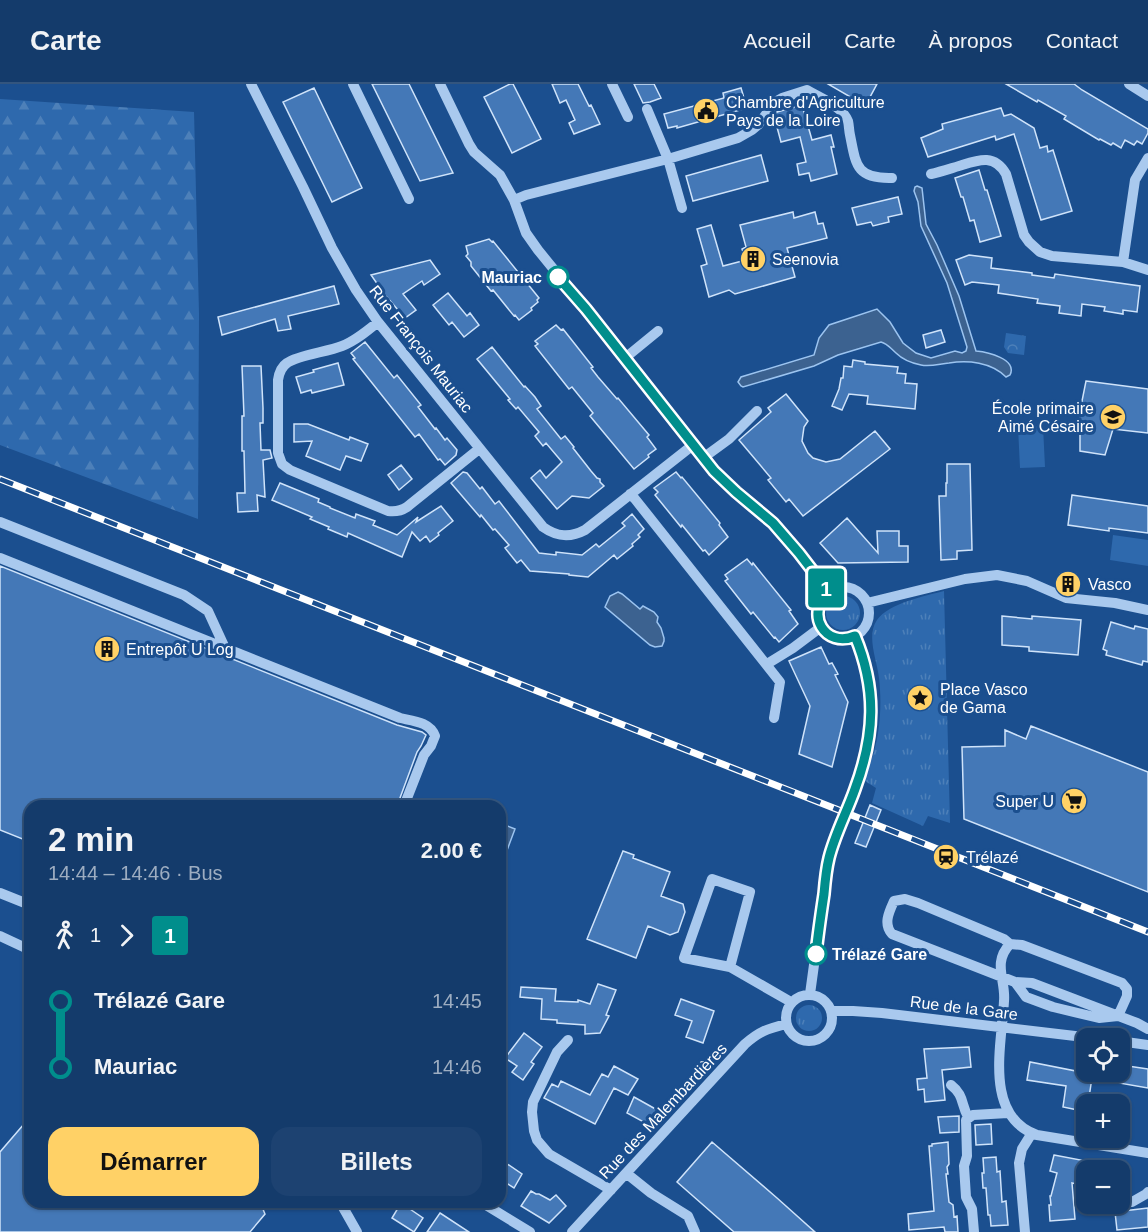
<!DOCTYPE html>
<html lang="fr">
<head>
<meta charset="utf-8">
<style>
  :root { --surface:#143b6b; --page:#1d4271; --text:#f1f3f6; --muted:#9dadc1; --line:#33557e; --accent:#ffd166 }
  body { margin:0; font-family:Helvetica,sans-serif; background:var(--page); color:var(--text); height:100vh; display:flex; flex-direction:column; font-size:22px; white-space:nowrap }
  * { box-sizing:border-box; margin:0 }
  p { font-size:20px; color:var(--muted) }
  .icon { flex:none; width:33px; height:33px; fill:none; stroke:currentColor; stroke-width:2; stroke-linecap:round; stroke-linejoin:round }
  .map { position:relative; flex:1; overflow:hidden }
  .panel { position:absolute; left:24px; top:716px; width:482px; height:408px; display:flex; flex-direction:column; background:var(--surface); border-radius:18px; box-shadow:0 2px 4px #0004,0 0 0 2px var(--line) }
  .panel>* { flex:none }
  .badge { padding:0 12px; border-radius:4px; font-size:21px; line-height:39px }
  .buttons { position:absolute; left:1076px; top:944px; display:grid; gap:12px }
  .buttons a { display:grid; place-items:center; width:54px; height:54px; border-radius:12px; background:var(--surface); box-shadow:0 2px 4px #0004,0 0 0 2px var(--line); font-size:30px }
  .map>.badge { position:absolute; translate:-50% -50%; box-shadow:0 0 0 3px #fff }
  .legs { display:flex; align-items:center; gap:9px; height:66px; padding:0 24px; font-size:20px }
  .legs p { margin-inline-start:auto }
  .overview { display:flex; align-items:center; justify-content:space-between; height:102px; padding:0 24px }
  h1 { font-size:33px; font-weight:800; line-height:45px }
  .action { display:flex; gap:12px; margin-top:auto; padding:12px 24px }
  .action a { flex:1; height:69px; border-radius:18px; background:var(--accent); color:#111; font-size:24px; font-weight:800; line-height:69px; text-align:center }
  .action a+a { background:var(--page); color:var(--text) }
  ul { padding:0 24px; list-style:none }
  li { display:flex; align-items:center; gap:21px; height:66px; font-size:22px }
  li i { display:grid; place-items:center; width:9px; height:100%; margin:0 8px; background:currentColor }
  li i::after { content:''; width:15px; height:15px; margin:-8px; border:4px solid; border-radius:50%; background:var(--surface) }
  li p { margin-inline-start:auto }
  li:first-child i { background:linear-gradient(#0000 50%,currentColor 0) }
  li:last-child i { background:linear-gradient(currentColor 50%,#0000 0) }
  header { display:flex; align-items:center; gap:36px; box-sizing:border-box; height:84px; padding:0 30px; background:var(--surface); border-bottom:2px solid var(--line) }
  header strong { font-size:28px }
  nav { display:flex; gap:33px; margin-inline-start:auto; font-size:21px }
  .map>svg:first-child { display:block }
  .grass { fill:url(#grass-tufts) }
  .forest { fill:url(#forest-firs) }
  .park { fill:url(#park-crowns) }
  .garden { fill:#2e69ad }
  .water { fill:#3c6290; stroke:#9cc4f0; stroke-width:1.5 }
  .building { fill:#4478b7; stroke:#cfe3fa; stroke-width:1.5 }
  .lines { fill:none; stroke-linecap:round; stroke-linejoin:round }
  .minor { stroke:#a9c9ee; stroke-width:10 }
  .rail-casing { stroke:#fff; stroke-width:7 }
  .rail { stroke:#1b4f8f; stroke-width:4.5; stroke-dasharray:14; stroke-linecap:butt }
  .minor-bridge { stroke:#a9c9ee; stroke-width:10 }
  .line-1-casing { stroke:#fff; stroke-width:14 }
  .line-1 { stroke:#008e8c; stroke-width:9 }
  .stop-1-dot { fill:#fff; stroke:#008e8c; stroke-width:3 }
  .labels { text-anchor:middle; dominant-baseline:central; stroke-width:6; stroke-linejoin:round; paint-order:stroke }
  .poi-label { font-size:16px; fill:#fff; stroke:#1b4f8f; text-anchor:start }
  .stop-label { font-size:16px; font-weight:bold; fill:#fff; stroke:#1b4f8f; text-anchor:end }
  .street-label { font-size:16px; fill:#fff; stroke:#1b4f8f }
</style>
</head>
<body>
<header>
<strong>Carte</strong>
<nav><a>Accueil</a><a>Carte</a><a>À propos</a><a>Contact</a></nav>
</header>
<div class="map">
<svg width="1148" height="1148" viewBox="0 0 1148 1148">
  <defs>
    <pattern id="grass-tufts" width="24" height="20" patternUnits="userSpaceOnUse" patternTransform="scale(1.5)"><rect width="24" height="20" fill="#2e69ad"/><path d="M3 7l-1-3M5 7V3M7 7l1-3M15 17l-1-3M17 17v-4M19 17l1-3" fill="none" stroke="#4d80b9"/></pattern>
    <pattern id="forest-firs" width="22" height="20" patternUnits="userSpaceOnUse" patternTransform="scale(1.5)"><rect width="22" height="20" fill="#2e69ad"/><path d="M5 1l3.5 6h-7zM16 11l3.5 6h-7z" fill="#4d80b9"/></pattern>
    <pattern id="park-crowns" width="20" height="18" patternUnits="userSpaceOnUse" patternTransform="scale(1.5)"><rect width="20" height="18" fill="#2e69ad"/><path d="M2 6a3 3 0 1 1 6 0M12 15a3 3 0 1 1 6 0" fill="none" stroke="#4d80b9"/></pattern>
  </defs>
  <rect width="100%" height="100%" fill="#1b4f8f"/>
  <path class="grass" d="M944,507L950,739L928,732L923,742L872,719L876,704L865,697C869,681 876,665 878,649C881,631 881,611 879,594C877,576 866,552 877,536C889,519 925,512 944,507Z
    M826 529a17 17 0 1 1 34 0a17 17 0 1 1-34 0Z
    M796 934a13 13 0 1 1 26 0a13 13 0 1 1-26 0Z"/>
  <path class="forest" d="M0,15L194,28L199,230L198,435L0,361Z"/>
  <path class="park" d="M1006,249L1026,252L1024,271L1008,269L1004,263Z"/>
  <path class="garden" d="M1043,342L1045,383L1020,384L1018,343Z
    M1113,451L1148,456V482L1110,476Z"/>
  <path class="water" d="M917,102L922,104L926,140L937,161L959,212L976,267C987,268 1018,275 1010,291L1006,293C991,278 968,276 949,279C939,280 930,283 921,281C911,279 902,275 896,269C890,264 888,260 881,258L838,271L814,282L743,303L741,302L738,298L741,293L814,271L819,254L829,241L877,225L890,238L903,259L916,269L931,274L955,267L962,269L966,267L967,263L947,199L921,142L918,118L914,107L915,103Z
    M618,508L622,510L640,525L643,522L654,528L658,533L657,538L661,544L664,554V557L662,562L655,563L650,561L605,523L610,512Z
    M500,739L515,745L500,785Z"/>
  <path class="building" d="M372,0H409L453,89L420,97Z
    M510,0H513L541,55L512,69L484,13Z
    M552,0H578L589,22L591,21L600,40L574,50L569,39L575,36L566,16L560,19Z
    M634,0H654L661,14L650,18L643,19Z
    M828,0H877L870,13L861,15L859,18Z
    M1006,0H1074L1082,6L1148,45V49L1142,60L1137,57L1134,61L1125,56L1121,64L1113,59L1111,61L1100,55L1099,56L1064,35L1066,32L1038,16L1037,18Z
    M314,4L362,104L332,118L283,18Z
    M741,4L747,24L677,44V42L668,44L664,30L724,14L723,9Z
    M802,21L812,56L831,51L834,63H831L837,90L811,97L809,89L799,91L797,80L806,78L800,53L781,58L774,32L777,28Z
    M1001,24L1004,32L1011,30L1034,44L1040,64L1047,62L1048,68L1053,66L1072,127L1041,136L1014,50L996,56L995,52L928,73L921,54L943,45L942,40Z
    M761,71L768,97L693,117L686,92Z
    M979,86L985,106H987L1001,152L980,158L974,136L970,137L963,113H961L955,94Z
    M898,113L902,130L888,133L889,138L873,142L871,138L857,141L852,124Z
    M793,128L794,134L815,128L818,140L823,139L827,154L787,164L795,193L735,210L729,206L709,213L701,182L707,180L697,145L711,141L723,182L746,176L742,165L746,163L740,141Z
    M489,155L492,158L493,157L539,214L537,216L538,218L531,224L532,226L519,236L515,231L514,232L493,206L491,207L471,182V178L466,172L468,170L466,162Z
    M969,171L992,174L991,184L1032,189V191L1054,194L1055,190L1140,202L1137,228L1123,226V230L1104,227L1105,223L1082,220L1081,232L1059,229L1060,222L1037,219L1038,215L998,209L999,201L972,198L965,201L956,176Z
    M430,176L440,190L424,201L422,197L403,210L416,226L405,234L385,211L371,191Z
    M334,202L339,220L288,232L291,245L278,247L275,235L222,251L218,233Z
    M448,209L467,232L470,229L479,241L464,253L452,238L449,241L433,221Z
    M556,241L561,246L563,245L593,283L591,284L598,293L617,315L618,314L649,351L647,353L656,365L648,371L649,373L634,385L590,332L593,329L572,303L569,305L535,262L538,260L535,257Z
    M941,246L945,258L926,264L923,251Z
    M365,258L394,294L397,291L421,321L418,323L435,345L436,344L445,356L447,354L457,366L456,371L445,381L440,375L438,376L419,350L415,353L353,275L355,274L351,269Z
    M492,263L524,303L525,302L535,313L541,322L537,325L561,355L565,352L574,363L573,364L591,387L597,394L600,395V398L604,402L589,414L572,412L557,425L531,394L540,386L546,394L562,378L546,359L543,362L535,352L539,348L518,323L516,325L508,316L510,315L477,275Z
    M853,276L865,278V280L898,283L897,289L906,290L905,299L917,300L915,325L867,320L868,312L849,310L842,326L832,322L839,305L841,294H843L844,282L852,283Z
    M338,279L344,301L312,309L311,306L301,309L296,293L314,288L313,286Z
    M242,282H261L263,324V339H260L261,366H270L272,374L263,376L265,413L257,411L258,427L238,428L237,409H245L244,367H242V332H244Z
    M1086,297L1148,305V349L1113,345L1105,371L1080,367V337H1078Z
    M786,310L808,337L804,343L802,357L808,369L813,374L826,378L840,375L875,347L890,365L803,432L789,415L786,418L768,396L771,394L739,356L771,328L768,324Z
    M294,340H308L349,356L350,353L368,360L361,377L346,372L340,386L306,372L312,357L294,358Z
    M947,380H970L972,466L957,467V475L941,476L939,412H946V399H947Z
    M401,381L412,395L399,406L388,391Z
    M463,388L467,389L480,405L482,403L495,420L499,417L539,469L556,471V468L582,471L596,460L599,463L625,442L622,439L632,430L644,445L638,451L640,453L632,460L633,462L617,475L614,471L588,493L569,491V490L530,487L521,476L517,479L505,464L509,461L495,445L493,446L481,431L480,433L451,399Z
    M676,388L681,394L682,393L720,439L719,441L728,453L709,471L705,466L703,467L682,441L681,443L655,411L658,408L654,404Z
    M280,399L319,415L318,418L330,423V424L355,434L356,430L375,437L373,441L397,451L418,433L416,438L441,422L453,437L438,449L439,451L430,458L426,452L420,457L412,448L402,473L348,449L347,453L328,445L329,443L310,435L312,433L272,416Z
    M1072,411L1148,422V449L1109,444V447L1068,441Z
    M847,434L878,469L877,447H899V462H908V478L838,479L820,459Z
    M747,475L752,481L753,479L791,526L789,527L798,540L779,558L775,553L774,554L753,528L751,530L725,497L728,495L725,491Z
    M0,482L397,641L422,648L426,651L421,662L417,668L397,722H30V758L0,746Z
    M1002,532L1032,535V532L1081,536L1078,571L1029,567V563L1002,561Z
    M1111,538L1134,545L1135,542L1148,545V578L1143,577L1142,581L1106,571L1107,567L1103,565Z
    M821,563L829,580L832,579L838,590L835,591L848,618L832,683L799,670L810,622L789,577Z
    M1031,642L1148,688V808L964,735L962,663L1005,662V646L1026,655Z
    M870,721L881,726L866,763L855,759Z
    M623,767L634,771L633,774L670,788L661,812L683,820L685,828L678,848L670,851L648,842L636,874L587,855Z
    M598,900L616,906L606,931L609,932L600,949L585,950V941L557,939V936L541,935L542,915L520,913L521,903L556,905L555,917L578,918V916L590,920Z
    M681,915L714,927L703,959L686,953L692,937L675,931Z
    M524,949L542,963L531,978L534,980L523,996L512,988L517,982L505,974Z
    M1079,962L1086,963V987H1093L1088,1020H1079L1078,1026L1063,1023L1066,1002L1027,996L1030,978L1076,987Z
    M969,963L971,983L942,986L945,1016L925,1018L924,1005L918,1006L917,995L927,994L924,965Z
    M1121,981L1148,985V1004L1119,999Z
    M614,982L638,995L628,1011L614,1004L595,1040L544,1014L552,1000L558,1003L561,997L590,1011L602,990L608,993Z
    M634,1013L668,1032L657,1043L652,1040L651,1042L627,1029Z
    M959,1032V1048L940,1049L938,1033Z
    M30,1033V1118H260L265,1130L250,1148H0V1068Z
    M991,1040L992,1060L976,1061L975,1041Z
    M712,1058L777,1114L815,1148H734L677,1098Z
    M948,1058L949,1080L947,1083L948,1090H946L949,1118L953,1121L954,1133L957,1132L958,1148H945L944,1143L909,1146L908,1130L934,1127L929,1062H932V1060Z
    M1054,1071L1086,1077V1102L1072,1099L1075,1135L1050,1137L1049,1121H1051L1050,1112H1051L1057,1089L1050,1087Z
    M996,1073L997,1088L1000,1087L1002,1118L1006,1117L1008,1141L991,1142L990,1131H988L986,1104H983L982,1089H984L983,1074Z
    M500,1075L522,1090L514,1104L500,1095Z
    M531,1107L536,1110H539L550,1116L556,1111L566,1122L549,1139L521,1122Z
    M401,1119L423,1134L414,1148L392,1134Z
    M1148,1124V1143L1117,1146L1115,1128Z
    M440,1129L469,1148H427Z"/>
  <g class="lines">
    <path class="minor" d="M251,0L303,103L332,164L356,206L378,238L543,443C557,453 570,454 585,446L693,361
      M353,0L409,115
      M440,0L469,60L474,68L500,91L514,116L526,149L538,166L586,225L714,387L736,408L773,439L799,469L829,508
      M612,0L628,33
      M1129,0L1148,12
      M647,25L668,75L682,124
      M931,90C940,88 949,85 959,82C978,76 994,69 1006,90L1024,151L1029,158L1040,168L1052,172L1123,178L1148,186
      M514,116L526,111L668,75L738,54L752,46L758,41L775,18L782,14L807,6C820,14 842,22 848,37C849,41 849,47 850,51C856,81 856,95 892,94
      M1123,178L1135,96L1148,74
      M378,238C367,247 355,257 342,262C327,268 298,271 287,279C281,283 279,289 278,296V369L282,380L290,386L388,427C395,428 401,427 407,423L479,365
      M625,274L658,247
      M703,374L729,355L757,327
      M630,410L635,415L780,598L774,634
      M0,438L184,511L208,527L225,564
      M0,474L400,634C413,637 430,638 435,652L431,662L424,671L404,722
      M817 529a26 26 0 1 1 52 0a26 26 0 1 1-52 0Z
      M867,519L965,495L997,491L1027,497L1066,514L1115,519L1148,526
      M767,580L793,564L821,543
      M854,707C874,651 878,607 855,552
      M0,809L30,821
      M0,852L30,866
      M1010,860L1004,855L918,819L905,815L894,817C889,828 883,840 892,850L1015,898L1032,899L1137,939L1148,945
      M730,883L750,808L712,795L684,874L730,883L791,918
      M1015,898L1026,913L1053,923L1099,934L1118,932L1127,912V905L1122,899L1022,861L1010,860C992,879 1006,896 1004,917C1002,960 983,1032 1037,1051L1148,1069
      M810,910L827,786L834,758
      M786 934a23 23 0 1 1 46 0a23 23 0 1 1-46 0Z
      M831,927H853L882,929L1092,954
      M568,956L557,968L533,1018L532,1028L534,1047L537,1056L549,1070L611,1106
      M1119,957L1148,961
      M951,1001C964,1011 961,1020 968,1033
      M626,1089L651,1109L688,1132L695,1148
      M340,1118L357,1148
      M481,1118L530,1148
      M1132,1118L1146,1110L1148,1108
      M572,1148L745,960C760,947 767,945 786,940
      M974,1148L972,1125L966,1113L964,1082L967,1072L966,1036L973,1031L1008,1029
      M1025,1148L1019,1079L1022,1065L1032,1049"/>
    <g class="rail-casing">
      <path id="rail" d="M0,395L1148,848"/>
    </g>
    <use href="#rail" class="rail"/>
    <path class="minor-bridge" d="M834,758L854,707"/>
  </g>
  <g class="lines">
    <g class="line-1-casing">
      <path id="line-1" d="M558,193L586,225L714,387L736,408L773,439L799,469L829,508C804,529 825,565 855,552C877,605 875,651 855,705C847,728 835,750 829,774C826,786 825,798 824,810C821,830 818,850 816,870"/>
    </g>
    <use href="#line-1" class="line-1"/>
  </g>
  <defs>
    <g id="civic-disc" transform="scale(1.35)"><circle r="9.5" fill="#ffd166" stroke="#1b4f8f"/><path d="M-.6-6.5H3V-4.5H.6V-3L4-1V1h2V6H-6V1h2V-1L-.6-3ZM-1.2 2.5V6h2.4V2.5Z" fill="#111"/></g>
    <g id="building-disc" transform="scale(1.35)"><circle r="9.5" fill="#ffd166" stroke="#1b4f8f"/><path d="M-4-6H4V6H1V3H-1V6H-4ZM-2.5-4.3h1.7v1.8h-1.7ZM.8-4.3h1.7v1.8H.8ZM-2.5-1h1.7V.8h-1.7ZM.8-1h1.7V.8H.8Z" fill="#111"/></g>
    <g id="school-disc" transform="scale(1.35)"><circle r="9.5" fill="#ffd166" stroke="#1b4f8f"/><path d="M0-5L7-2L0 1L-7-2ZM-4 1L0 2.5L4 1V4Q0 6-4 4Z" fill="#111"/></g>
    <g id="sight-disc" transform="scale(1.35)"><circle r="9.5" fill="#ffd166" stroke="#1b4f8f"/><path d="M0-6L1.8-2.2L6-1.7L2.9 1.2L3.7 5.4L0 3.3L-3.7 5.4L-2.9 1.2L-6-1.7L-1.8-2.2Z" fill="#111"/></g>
    <g id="supermarket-disc" transform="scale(1.35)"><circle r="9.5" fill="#ffd166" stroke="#1b4f8f"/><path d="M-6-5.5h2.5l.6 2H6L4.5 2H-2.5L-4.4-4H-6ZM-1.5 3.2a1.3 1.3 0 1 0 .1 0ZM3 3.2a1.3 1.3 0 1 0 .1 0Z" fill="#111"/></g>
    <g id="station-disc" transform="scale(1.35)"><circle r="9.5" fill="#ffd166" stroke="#1b4f8f"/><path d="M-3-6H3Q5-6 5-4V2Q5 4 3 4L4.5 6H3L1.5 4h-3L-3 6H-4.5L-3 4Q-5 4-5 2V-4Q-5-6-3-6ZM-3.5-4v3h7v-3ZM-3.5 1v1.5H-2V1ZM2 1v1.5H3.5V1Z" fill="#111"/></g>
  </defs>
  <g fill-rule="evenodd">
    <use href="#civic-disc" x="706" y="27"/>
    <use href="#building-disc" x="753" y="175"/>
    <use href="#school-disc" x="1113" y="333"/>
    <use href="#building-disc" x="1068" y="500"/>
    <use href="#building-disc" x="107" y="565"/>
    <use href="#sight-disc" x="920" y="614"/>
    <use href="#supermarket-disc" x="1074" y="717"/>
    <use href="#station-disc" x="946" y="773"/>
  </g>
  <g class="stop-1-dot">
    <circle cx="558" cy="193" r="10"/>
    <circle cx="816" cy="870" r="10"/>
  </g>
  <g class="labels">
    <g class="poi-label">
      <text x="726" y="18">Chambre d'Agriculture<tspan x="726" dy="18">Pays de la Loire</tspan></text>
      <text x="772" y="175">Seenovia</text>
      <text x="1094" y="324" text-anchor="end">École primaire<tspan x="1094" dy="18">Aimé Césaire</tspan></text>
      <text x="1088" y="500">Vasco</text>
      <text x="126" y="565">Entrepôt U Log</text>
      <text x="940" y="605">Place Vasco<tspan x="940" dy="18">de Gama</tspan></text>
      <text x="1054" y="717" text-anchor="end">Super U</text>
      <text x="966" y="773">Trélazé</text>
    </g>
    <g class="stop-label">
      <text x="542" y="193">Mauriac</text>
      <text x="832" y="870" text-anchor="start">Trélazé Gare</text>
    </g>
    <g class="street-label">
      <text transform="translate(421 265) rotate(52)">Rue François Mauriac</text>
      <text transform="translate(964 924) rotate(7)">Rue de la Gare</text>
      <text transform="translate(663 1027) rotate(-47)">Rue des Malembardières</text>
    </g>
  </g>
</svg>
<div class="buttons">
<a><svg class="icon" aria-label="locate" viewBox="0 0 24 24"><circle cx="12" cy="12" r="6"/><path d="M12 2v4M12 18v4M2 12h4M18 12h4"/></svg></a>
<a>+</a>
<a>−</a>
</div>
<b class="badge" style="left:826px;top:504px;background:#008e8c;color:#fff">1</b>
<section class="panel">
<div class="overview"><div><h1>2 min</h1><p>14:44 – 14:46 · Bus</p></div><b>2.00 €</b></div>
<div class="legs"><svg class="icon" aria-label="walk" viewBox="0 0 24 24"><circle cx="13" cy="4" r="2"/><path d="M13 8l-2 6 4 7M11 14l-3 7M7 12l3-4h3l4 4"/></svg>1<svg class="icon" aria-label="forward" viewBox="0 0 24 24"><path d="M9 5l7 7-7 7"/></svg><b class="badge" style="background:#008e8c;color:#fff">1</b></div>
<ul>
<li><i style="color:#008e8c"></i><b>Trélazé Gare</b><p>14:45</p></li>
<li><i style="color:#008e8c"></i><b>Mauriac</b><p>14:46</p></li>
</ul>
<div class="action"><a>Démarrer</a><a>Billets</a></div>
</section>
</div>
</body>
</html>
